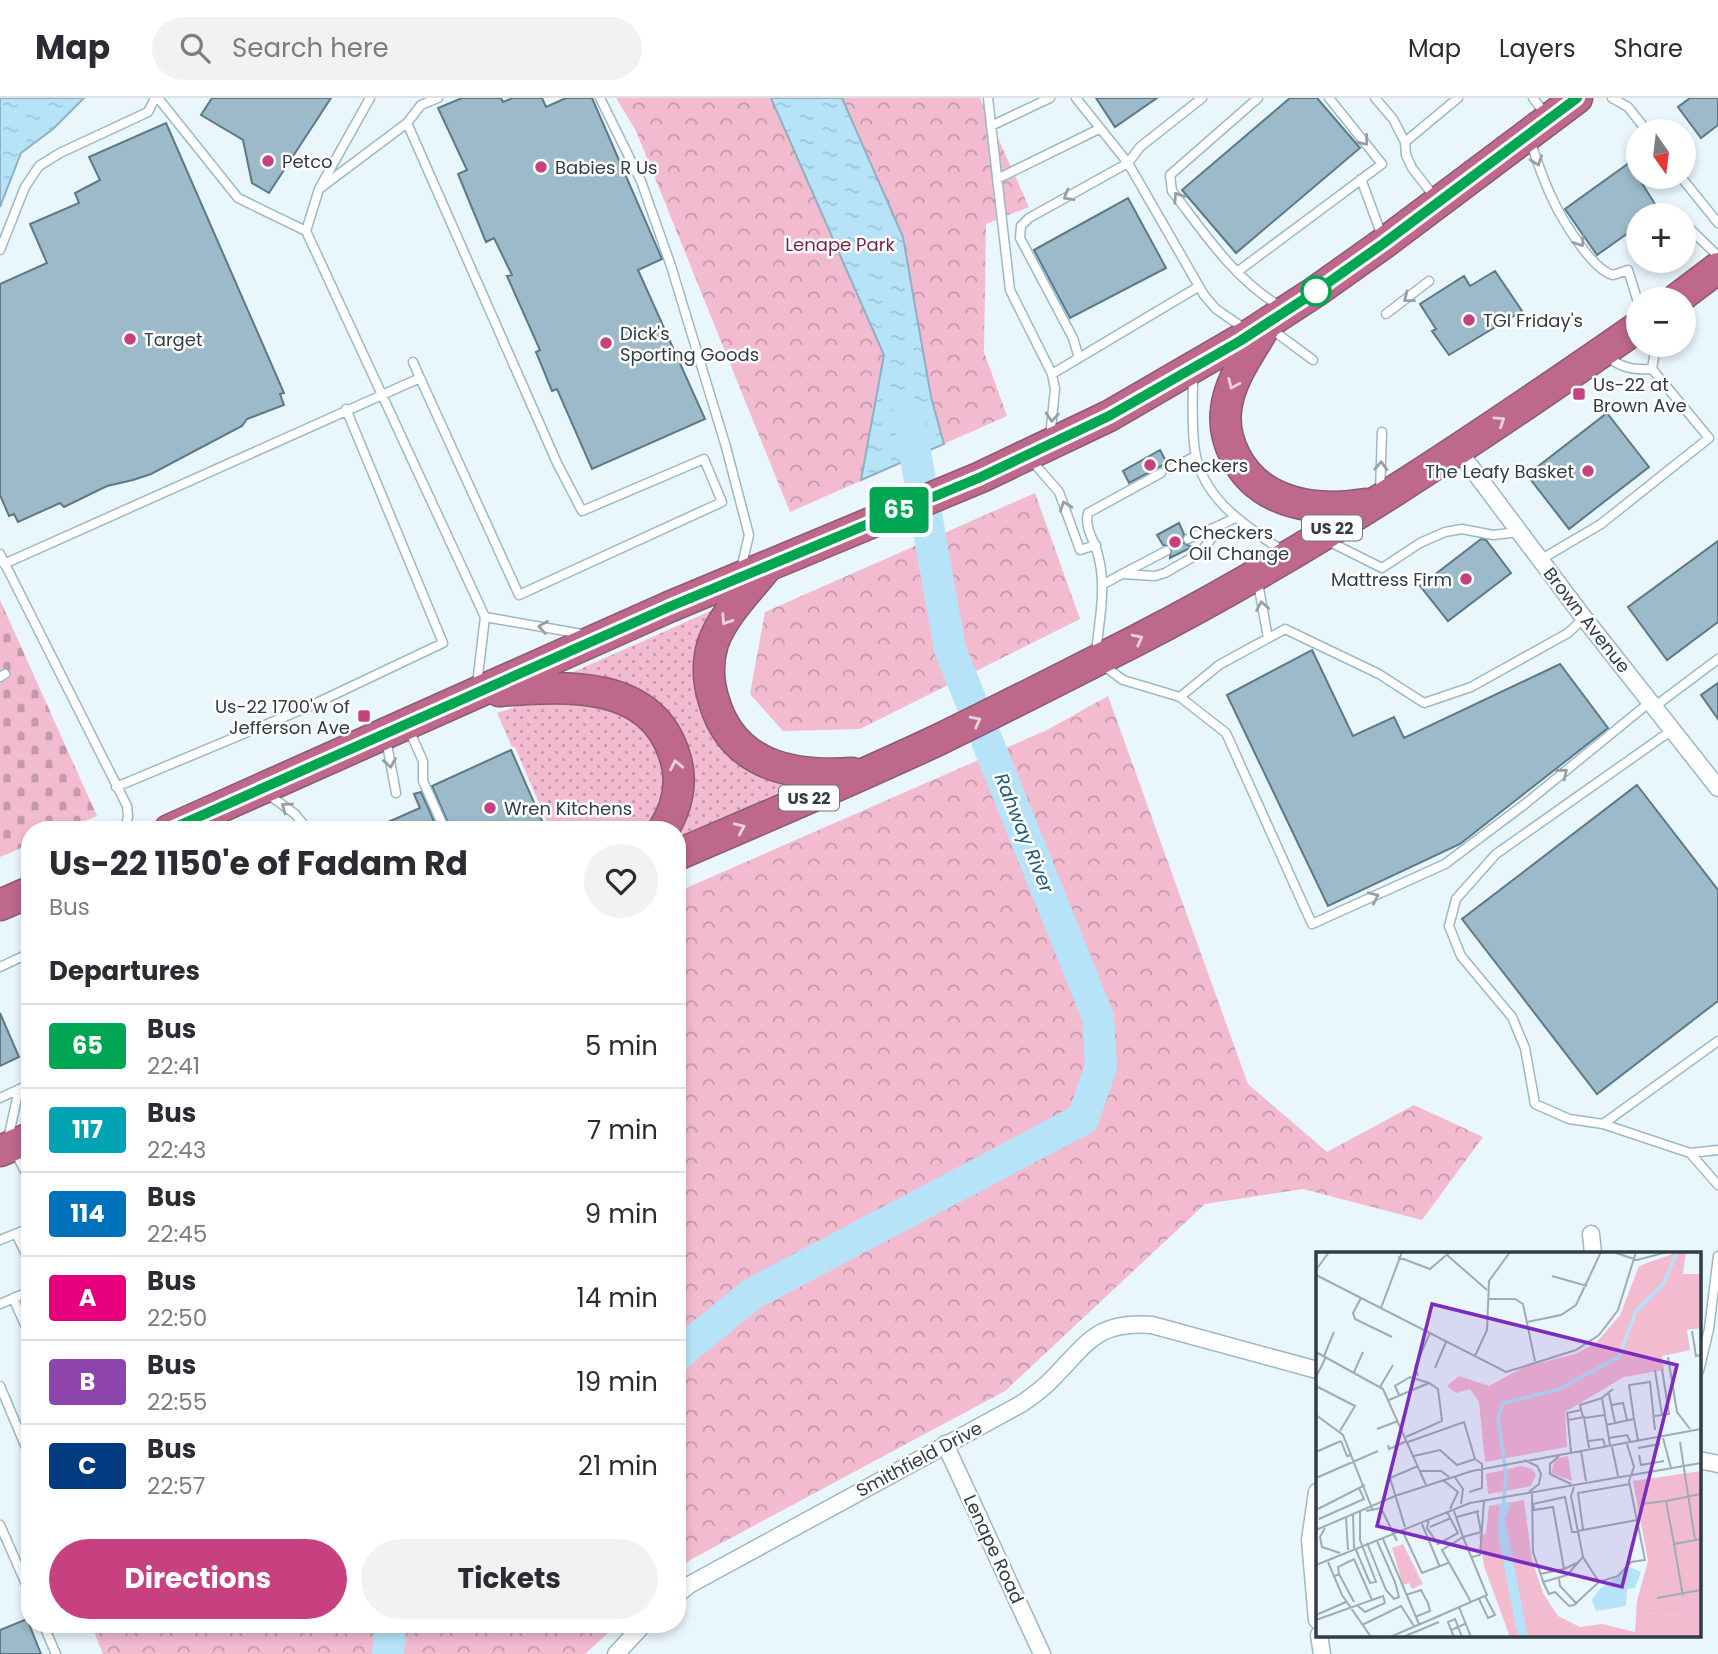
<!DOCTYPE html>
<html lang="en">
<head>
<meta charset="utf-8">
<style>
  :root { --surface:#fff; --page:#f2f2f3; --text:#2b2b33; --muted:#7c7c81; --line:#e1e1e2; --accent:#c74181 }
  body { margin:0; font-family:Poppins,sans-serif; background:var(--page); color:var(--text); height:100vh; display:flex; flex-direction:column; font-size:26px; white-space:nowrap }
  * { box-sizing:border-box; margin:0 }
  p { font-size:23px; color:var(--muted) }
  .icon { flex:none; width:38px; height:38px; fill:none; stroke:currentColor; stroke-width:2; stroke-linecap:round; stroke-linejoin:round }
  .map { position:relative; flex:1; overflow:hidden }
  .details { position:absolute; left:21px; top:723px; width:665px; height:812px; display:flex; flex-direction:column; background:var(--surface); border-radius:28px; box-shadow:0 4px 10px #0003 }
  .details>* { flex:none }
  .badge { padding:0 14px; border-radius:5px; font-size:24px; line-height:46px }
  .needle { width:46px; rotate:166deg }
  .controls { position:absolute; left:1626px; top:21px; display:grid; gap:14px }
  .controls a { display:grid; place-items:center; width:70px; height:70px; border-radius:50%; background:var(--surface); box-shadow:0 4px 10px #0003; font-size:35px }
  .map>.badge { position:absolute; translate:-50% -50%; box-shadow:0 0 0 4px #fff }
  h2 { padding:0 28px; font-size:26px; line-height:63px }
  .round { display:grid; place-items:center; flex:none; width:74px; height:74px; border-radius:37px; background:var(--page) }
  .head { display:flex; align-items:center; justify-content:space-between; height:119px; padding:0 28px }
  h1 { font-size:33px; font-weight:700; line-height:52px }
  .button { display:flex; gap:14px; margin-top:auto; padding:14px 28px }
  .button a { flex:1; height:80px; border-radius:42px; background:var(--accent); color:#fff; font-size:28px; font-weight:700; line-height:80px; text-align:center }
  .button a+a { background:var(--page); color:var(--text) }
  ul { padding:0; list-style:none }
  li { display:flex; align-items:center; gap:21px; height:84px; padding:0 28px; border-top:2px solid var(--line) }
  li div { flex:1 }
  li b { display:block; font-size:26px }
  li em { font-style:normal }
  li .badge { min-width:77px; font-weight:700; text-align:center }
  header { display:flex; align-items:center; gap:42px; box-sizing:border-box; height:98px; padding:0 35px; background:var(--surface); border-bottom:2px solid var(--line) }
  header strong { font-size:33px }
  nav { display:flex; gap:38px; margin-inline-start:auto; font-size:24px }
  .search { width:490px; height:63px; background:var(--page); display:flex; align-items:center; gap:18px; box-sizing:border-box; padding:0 24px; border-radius:38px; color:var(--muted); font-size:26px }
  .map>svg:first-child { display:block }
  .grass { fill:url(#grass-dots) }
  .forest { fill:url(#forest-crowns) }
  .cemetery { fill:url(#cemetery-stones) }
  .water { fill:url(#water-ripples); stroke:#8eb1c2; stroke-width:2 }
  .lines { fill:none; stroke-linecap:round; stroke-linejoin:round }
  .river { stroke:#b7e3f8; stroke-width:32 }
  .building { fill:#9cbac9; stroke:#5c7987; stroke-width:2 }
  .lane-casing { stroke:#9ab9c8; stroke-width:11 }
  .street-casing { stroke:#9ab9c8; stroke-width:19 }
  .highway-casing { stroke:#8c5972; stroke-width:33 }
  .lane { stroke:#fff; stroke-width:8 }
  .street { stroke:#fff; stroke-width:16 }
  .highway { stroke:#be688c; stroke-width:30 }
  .oneway { stroke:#989ea1 }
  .oneway2 { stroke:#ecd2dc }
  .line-casing { stroke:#fff; stroke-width:16 }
  .line { stroke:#00a651; stroke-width:10 }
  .poi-dot { fill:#c74181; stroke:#fff; stroke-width:2.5 }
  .stop-dot { fill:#fff; stroke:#00a651; stroke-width:3.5 }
  .labels { text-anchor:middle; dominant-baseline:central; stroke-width:5; stroke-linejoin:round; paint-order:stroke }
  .shield { fill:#fff; stroke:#6e777b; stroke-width:2 }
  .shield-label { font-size:16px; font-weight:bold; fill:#303d43 }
  .poi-label { font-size:18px; fill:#303d43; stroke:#fff; text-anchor:start }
  .park-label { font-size:18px; fill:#76254c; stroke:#fff }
  .street-label { font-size:18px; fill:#303d43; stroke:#fff }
  .water-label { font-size:19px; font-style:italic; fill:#205c74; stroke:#fff }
  .inset-river { fill:none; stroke:#b7e3f8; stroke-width:3.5 }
  .inset-road { fill:none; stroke:#9facb2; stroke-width:2 }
  .view { fill:#7b2cbf; fill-opacity:0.15; stroke:#7b2cbf; stroke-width:3.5 }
  .inset-edge { fill:none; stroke:#303d43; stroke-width:3.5 }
</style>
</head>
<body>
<header>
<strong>Map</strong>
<div class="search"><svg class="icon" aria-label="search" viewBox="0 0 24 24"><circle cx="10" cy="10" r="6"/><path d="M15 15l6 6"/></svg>Search here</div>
<nav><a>Map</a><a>Layers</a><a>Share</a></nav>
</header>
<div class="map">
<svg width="1718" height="1556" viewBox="0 0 1718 1556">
  <defs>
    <pattern id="grass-dots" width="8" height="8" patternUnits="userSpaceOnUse" patternTransform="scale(1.75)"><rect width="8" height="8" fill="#f2bbd0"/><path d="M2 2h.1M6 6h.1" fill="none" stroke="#c499aa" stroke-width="1.8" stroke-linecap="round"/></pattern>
    <pattern id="forest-crowns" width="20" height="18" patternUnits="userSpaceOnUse" patternTransform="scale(1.75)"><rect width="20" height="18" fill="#f2bbd0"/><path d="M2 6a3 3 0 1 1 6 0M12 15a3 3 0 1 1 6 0" fill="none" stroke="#c499aa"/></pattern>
    <pattern id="cemetery-stones" width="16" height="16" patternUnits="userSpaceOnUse" patternTransform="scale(1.75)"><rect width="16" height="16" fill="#f2bbd0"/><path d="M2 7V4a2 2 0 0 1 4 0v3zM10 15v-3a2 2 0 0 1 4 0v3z" fill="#c499aa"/></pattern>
    <pattern id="water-ripples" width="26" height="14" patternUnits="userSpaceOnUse" patternTransform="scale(1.75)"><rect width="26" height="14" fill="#b7e3f8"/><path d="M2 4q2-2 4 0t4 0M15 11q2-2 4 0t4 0" fill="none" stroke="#9ec4d6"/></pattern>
  </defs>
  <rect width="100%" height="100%" fill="#e9f6fc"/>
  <path class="grass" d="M713,512L715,516L698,577L791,689L684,737L677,735L690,680L600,581L571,575Z
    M586,599L647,630L669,683L654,731H550L515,649H512L497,615L513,610L516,606Z"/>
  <path class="forest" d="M616,0H980L1029,109L986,126L984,254L1007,318L790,414L636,33Z
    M1035,395L1080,521L860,631L783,633L750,596L765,514Z
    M1108,598L1248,986L1327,1054L1414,1007L1483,1039L1422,1122L1303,1091L1205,1106L1005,1293L690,1462L677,1473V794L1047,632Z
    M91,1526H618L585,1556H103Z"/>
  <path class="cemetery" d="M0,502L97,718L65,731L30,732V746L0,759Z"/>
  <path class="water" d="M0,0H84L53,31L21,55L0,109Z
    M771,0H842L903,139L931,299L944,346L861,382L884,257Z"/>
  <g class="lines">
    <path class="river" d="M677,1257L752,1196L1083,1021L1101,969L1098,919L950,551L908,315
      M388,1556L391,1526"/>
  </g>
  <path class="building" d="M212,0H331L269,95L252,85L243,42L201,17Z
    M462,0H501L503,4L513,0H542L546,9L566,0H592L662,161L638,172L705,321L592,371L557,291L552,293L536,254L540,252L507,178L512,177L494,140L486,144L458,76L467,72L438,10Z
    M1096,0H1157L1115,29Z
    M1290,0H1317L1360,50L1236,155L1182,92Z
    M1690,0H1718V27L1701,40L1678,9Z
    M166,25L284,295L280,296L284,307L247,321L242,328L151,376L133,382L107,388L64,409L60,405L18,424L14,416L9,418L0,397V186L47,165L30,126L79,105L75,95L100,82L89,59Z
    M1629,65L1662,117H1638V128L1597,157L1565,111Z
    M1128,100L1166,170L1070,220L1034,152Z
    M1495,173L1522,213L1449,257L1432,233L1436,231L1420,206L1464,178L1470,188Z
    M1607,315L1649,369L1569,431L1527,377Z
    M1160,352L1167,365L1129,385L1123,373Z
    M1179,425L1184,436L1182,444L1192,449L1170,460L1171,449L1163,447L1157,437Z
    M1481,441L1486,442L1511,475L1448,523L1420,488Z
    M1718,443V524L1667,562L1628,509Z
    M1312,552L1353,638L1394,619L1404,640L1560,566L1608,630L1460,746L1328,808L1227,597Z
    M1718,585V621L1701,597Z
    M511,652L546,732H451L432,688Z
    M1637,687L1718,792V903L1597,996L1462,821Z
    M421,694L438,732H370L420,710L414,696Z
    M0,915L19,959L0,968Z
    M27,1521L41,1556H0V1532Z"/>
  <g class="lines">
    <g class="lane-casing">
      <path id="lane" d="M158,0L238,100L306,133L485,519L477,586
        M600,0L641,83L671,168L726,349L749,437L741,471
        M988,0L1010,192L1052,276L1055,291L1050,339
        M1076,0L1128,65L1140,49L1202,0
        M1258,0L1170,77L1172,93C1205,136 1234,181 1281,209
        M1375,0L1393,21L1405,44L1406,57L1412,70L1436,101
        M1533,0L1546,17
        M1612,0L1628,9L1647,33
        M407,25L421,7L438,0
        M991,28L1050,0
        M1530,43C1537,62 1543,82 1552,100C1561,120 1592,172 1613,177L1628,172L1638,204
        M1405,44L1458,0
        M1681,79L1718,125
        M997,81L1099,31
        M1361,81L1382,138
        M1689,130L1718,158
        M306,133L319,91L370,0
        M0,152L25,89L39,68L60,55L148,14L155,0
        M1237,174L1382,66L1329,0
        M1386,216L1429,183
        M1271,231L1313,262
        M1606,258C1622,270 1632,272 1652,271
        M1079,260L1073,240L1020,140L1021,128L1029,120L1128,65L1204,197L1216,211L1245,231
        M413,264L420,280
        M1652,271L1656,247
        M1052,276L1198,189
        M1193,276C1193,301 1191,328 1195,353C1203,402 1246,428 1283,453
        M1032,363L1059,394L1080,452L1096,447
        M1170,371L1196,358
        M1380,395L1382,334
        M1188,441C1204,433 1220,429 1236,419
        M1328,443L1382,470L1420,445L1445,434L1462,431L1493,437L1519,434
        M0,456L127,708L128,718L125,732
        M1540,462L1601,426L1709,340L1652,271
        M4,466L420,280L519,497L722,404L704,361L582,413L557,365L407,25L319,91
        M1124,475L1166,453
        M1258,485L1268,540
        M1102,487L1122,476L1155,478L1165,475L1200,455L1221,428
        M485,519L582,536
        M1096,555C1099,523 1107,489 1098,457C1095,443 1084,430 1088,415L1161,375
        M1104,568L1123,582L1180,599L1219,567L1285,531L1379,576L1424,605L1471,589L1568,535L1584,520
        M0,579L5,576
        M1180,599L1226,635L1312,826L1445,766L1525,706L1650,604
        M1654,609L1718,561
        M409,632L423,663V683L445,732
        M1672,632L1496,756L1456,801L1449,828L1461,858L1512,919L1525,950L1535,1006L1569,1021L1603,1026L1718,943
        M386,641L396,695
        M116,689L308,609L443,545L346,311
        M269,697L295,716L308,732
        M0,869L30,855
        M0,1000L30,986
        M1603,1026L1690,1055L1718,1052
        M8,1041L19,991
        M15,1054L30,1083
        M1690,1055L1718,1087
        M16,1136L30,1164
        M0,1142L30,1130
        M13,1200L30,1238
        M0,1206L30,1193
        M1699,1273L1709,1231L1718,1158
        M0,1288L30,1359
        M0,1427L30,1495
        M43,1526L56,1556"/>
    </g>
    <g class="street-casing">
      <path id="street" d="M1458,352L1584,520L1718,690
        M1591,1136L1593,1155
        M945,1346L1042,1556
        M1699,1362L1718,1366
        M1317,1394L1310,1442L1317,1522
        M677,1497L689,1487L1021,1306C1033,1298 1045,1289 1055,1278C1089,1243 1098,1223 1152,1227L1317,1272
        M1319,1537L1322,1556
        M616,1556L644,1526"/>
    </g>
    <g class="highway-casing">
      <path id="highway" d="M1677,201L1718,170
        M1264,230C1250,255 1229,282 1226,312C1224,328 1228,344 1235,358C1260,407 1317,414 1366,406
        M765,471C747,494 723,517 713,545C707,564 708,584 714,603C733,668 792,679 852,675
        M499,593C564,588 652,581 675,659C683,684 677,710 663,732
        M169,732L669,509L981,379L1109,318L1252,235L1315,194L1384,145L1577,0
        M677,757C765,719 853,682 940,641C1006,609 1072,575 1137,542C1312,452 1477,341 1638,229
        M0,807L30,794
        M0,1053L30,1040"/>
    </g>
    <use href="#lane" class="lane"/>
    <use href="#street" class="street"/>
    <use href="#highway" class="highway"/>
  </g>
  <defs><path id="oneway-chevron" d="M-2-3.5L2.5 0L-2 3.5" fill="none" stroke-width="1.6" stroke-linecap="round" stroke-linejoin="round" transform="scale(1.75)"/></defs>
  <g class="oneway">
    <use href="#oneway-chevron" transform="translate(1364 43) rotate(51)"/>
    <use href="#oneway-chevron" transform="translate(1537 63) rotate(70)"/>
    <use href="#oneway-chevron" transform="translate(1068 98) rotate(151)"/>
    <use href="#oneway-chevron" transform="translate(1178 99) rotate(-124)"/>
    <use href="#oneway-chevron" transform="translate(1580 144) rotate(56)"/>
    <use href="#oneway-chevron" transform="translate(1408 200) rotate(142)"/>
    <use href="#oneway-chevron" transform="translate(1052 319) rotate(95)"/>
    <use href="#oneway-chevron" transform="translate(1381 368) rotate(-88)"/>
    <use href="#oneway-chevron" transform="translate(1065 408) rotate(-110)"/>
    <use href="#oneway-chevron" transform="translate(1262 508) rotate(-101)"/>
    <use href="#oneway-chevron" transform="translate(543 529) rotate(-170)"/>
    <use href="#oneway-chevron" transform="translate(390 665) rotate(80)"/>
    <use href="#oneway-chevron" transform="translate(1563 675) rotate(-39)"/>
    <use href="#oneway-chevron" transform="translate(286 709) rotate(-143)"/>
    <use href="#oneway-chevron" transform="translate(1374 799) rotate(-25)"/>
  </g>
  <g class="oneway2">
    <use href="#oneway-chevron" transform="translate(1233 286) rotate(113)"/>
    <use href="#oneway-chevron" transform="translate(1500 323) rotate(-34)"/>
    <use href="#oneway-chevron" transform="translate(726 522) rotate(123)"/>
    <use href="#oneway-chevron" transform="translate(1138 541) rotate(-27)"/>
    <use href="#oneway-chevron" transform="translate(976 623) rotate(-27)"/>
    <use href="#oneway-chevron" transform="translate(676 667) rotate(-102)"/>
    <use href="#oneway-chevron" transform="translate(740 730) rotate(-24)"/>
  </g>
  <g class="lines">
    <g class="line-casing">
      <path id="line" d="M169,732L669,509L981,379L1109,318L1240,243L1315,194L1384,145L1577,0"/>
    </g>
    <use href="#line" class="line"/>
  </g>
  <g class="poi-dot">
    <circle cx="268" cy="63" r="7"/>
    <circle cx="541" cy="69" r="7"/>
    <circle cx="1469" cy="222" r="7"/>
    <circle cx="130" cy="241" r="7"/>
    <circle cx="606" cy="245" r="7"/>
    <rect x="1572" y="289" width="14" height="14" rx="3.5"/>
    <circle cx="1150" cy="367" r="7"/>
    <circle cx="1588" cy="373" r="7"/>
    <circle cx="1175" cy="444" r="7"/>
    <circle cx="1466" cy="481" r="7"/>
    <rect x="357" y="611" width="14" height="14" rx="3.5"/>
    <circle cx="490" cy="710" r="7"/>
  </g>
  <circle class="stop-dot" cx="1316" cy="193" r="14"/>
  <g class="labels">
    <g class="shield">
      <rect x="1302" y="417.5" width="60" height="25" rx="5"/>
      <rect x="779" y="687.5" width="60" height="25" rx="5"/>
    </g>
    <g class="shield-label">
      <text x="1332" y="430">US 22</text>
      <text x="809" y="700">US 22</text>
    </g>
    <g class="poi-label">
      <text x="282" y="63">Petco</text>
      <text x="555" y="69">Babies R Us</text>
      <text x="1483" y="222">TGI Friday's</text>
      <text x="620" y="235">Dick's<tspan x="620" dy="21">Sporting Goods</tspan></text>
      <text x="144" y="241">Target</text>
      <text x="1593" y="286">Us-22 at<tspan x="1593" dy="21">Brown Ave</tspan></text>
      <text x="1164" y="367">Checkers</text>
      <text x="1574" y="373" text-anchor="end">The Leafy Basket</text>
      <text x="1189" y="434">Checkers<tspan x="1189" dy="21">Oil Change</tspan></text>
      <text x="1452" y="481" text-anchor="end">Mattress Firm</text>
      <text x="350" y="608" text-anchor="end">Us-22 1700'w of<tspan x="350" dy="21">Jefferson Ave</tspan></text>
      <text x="504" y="710">Wren Kitchens</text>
    </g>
    <g class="park-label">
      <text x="840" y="146">Lenape Park</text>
    </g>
    <g class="street-label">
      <text transform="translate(1587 522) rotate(52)">Brown Avenue</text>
      <text transform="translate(919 1361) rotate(-28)">Smithfield Drive</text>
      <text transform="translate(994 1451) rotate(65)">Lenape Road</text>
    </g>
    <g class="water-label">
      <text transform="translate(1024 735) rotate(68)">Rahway River</text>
    </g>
  </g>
  <g transform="translate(1316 1154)">
    <rect width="385" height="385" fill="#e9f6fc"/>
    <path d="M252,204L255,224L257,229L235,221L239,207Z" fill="#f2bbd0"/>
    <path d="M362,0H370L367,22H385V76L371,78L374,98L346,104L348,118L308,125L249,160L251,195L169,210L163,150L154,137L140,141L131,134L143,124L173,134L208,115L259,102L280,91L304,63L323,14ZM205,214L216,217L220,223L215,234L172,242L170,222ZM208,248L216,308L227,341L242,364L264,375L286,372L319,380L321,349L331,361L363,363L385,355V385H194L168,314L163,283L170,282L173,254Z" fill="#f2bbd0"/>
    <path d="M385,219V355L363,363L331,361L321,349L332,309L317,229Z" fill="#f2bbd0"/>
    <path d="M87,292L107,332L96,337L93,331L87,333L76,296Z" fill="#f2bbd0"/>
    <path d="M196,250L189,267L212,385H204L200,375L182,283L183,252ZM314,315L325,320L319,336L311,337L310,354L280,359L276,348L284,337Z" fill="#b7e3f8"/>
    <path class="inset-river" d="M187,257L190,223L182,165L187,151L241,138L303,105L320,59L348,31L361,0"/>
    <path class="inset-road" d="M297,0L321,8L351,0M131,3L171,38M82,5L114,17L134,0M0,18L13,0M0,23L190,120L260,98L283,83L302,58L320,0M236,24L271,34M45,46L37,61L39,67L76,85M173,47H199L207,52L219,109M65,56L86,0M211,70L245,63L260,53L285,0M376,79L380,104L385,103M0,100L67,137L110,233M8,104L18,80M159,104L171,78L173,29L194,0M352,105L361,160L374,177M119,116L130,90M339,118L346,163M38,120L47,100M102,124L99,115L114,81M0,125L10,105M0,134L39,154L24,179M64,135L77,113M293,142L299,171M83,143L79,134L94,125L113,131M73,148L113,131L122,137L126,169L90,185M296,153L307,151L311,168M0,163L27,183L57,259M339,164L353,162L346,117M267,165L264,153L286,146M268,166L289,163M318,167L313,133L334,130L339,178M252,168L251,161L265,158M290,173L318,167L322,188M61,177L82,169M293,186L311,183L314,189M347,186L355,216M25,189L31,204L36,203M273,189L287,187L289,194M92,190L148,170L159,207M364,190L379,288M72,193L73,197L91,189M294,193L286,146L297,137M296,195L302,224M322,196L344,192M265,199L270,229M0,200L25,189M255,200L252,168L268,165L273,196M323,203L325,213L348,209M98,204L124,198L141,213L159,207L166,212V236L153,240M243,204L234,212V222L255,232M208,208L221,214L225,222L223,232L213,240M104,219H125L133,225M138,224L147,237L145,252M0,226L62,199M127,228L142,240L134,257M258,235L255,244L267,305L283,330L302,324L315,310L329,308L313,229L318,215L311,192M216,242L217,300L227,329M385,242L350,249L358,292L385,287M325,252L350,249M0,258L49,233M50,259L65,256L81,289M138,259L147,285L165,280L161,259M37,262L38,296M30,265L32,298M141,265L163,259M3,267L48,247L43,236M113,267L111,276L122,292L142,281L131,260M106,272L124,315M89,275L74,226L102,214M114,275L135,266M9,276L4,285L6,295L24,301M267,277L262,241L314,232M0,278L79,244L156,219L385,177M87,280L106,321L132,311M67,287L103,372M51,291L70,338L78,347L83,345L79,330L61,289M358,292L367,344M40,298L54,331L60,330L44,288V260M156,305L164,303L168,249M267,305L251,323L227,330L233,342L239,340L253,354L258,353L283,330M12,310L26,343L55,385M263,310L248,317L237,255L218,258L217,252L249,245L256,280L321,268M0,313L154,251L385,211M23,322L38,350M224,322L248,317M243,327L244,334L261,352M90,343L105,338L112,351L114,359L99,365M341,346L385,338M163,347L172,366L179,363L169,344M42,354L49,360L69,351L67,344L56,348M143,355L155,385M0,363L30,350M0,368L56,348L38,307L22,315L23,322L17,325M46,373L85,354L98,374M135,378L132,370L139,367L146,385M74,385L116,367L171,343L147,285L126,298L155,350M87,385L123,370M138,385L135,378L149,372"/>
    <path class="view" d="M116,52L361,113L306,335L61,274Z"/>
    <rect width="385" height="385" class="inset-edge"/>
  </g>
</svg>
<div class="controls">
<a><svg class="needle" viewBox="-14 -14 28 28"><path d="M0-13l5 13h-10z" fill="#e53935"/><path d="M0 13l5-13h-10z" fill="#7c7c81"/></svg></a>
<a>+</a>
<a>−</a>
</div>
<b class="badge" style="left:899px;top:412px;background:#00a651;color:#fff">65</b>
<section class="details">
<div class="head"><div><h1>Us-22 1150'e of Fadam Rd</h1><p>Bus</p></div><a class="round"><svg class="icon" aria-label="heart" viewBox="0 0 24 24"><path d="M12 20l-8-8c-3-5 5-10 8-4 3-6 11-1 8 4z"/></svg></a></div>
<h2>Departures</h2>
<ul>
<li><span class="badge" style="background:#00a651;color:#fff">65</span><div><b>Bus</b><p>22:41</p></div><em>5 min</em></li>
<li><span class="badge" style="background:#00a3b4;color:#fff">117</span><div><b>Bus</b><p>22:43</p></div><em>7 min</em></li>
<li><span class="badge" style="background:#0072bc;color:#fff">114</span><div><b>Bus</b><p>22:45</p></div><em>9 min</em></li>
<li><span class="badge" style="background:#e6007e;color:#fff">A</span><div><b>Bus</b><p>22:50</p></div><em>14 min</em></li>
<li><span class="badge" style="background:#8e44ad;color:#fff">B</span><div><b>Bus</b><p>22:55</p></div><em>19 min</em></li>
<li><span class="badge" style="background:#003b80;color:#fff">C</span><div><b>Bus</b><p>22:57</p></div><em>21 min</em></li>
</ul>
<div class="button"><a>Directions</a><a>Tickets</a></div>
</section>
</div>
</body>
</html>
